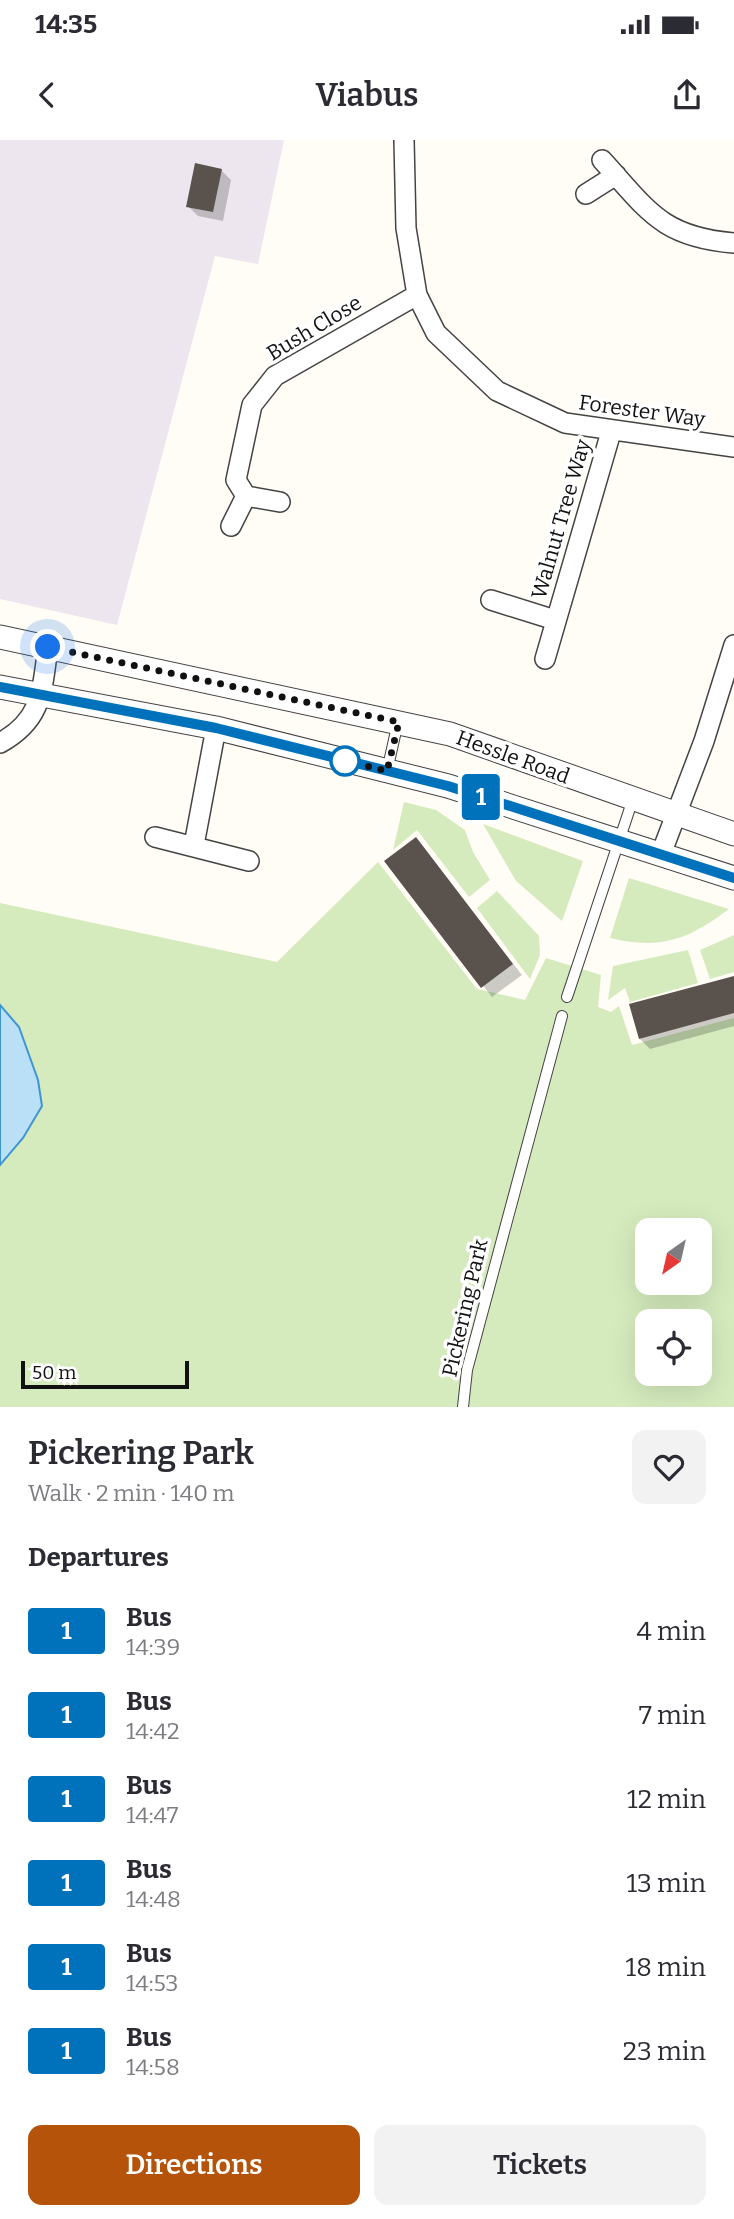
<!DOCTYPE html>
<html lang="en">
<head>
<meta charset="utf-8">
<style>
  :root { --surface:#fff; --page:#f2f2f3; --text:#2b2b33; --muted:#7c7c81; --accent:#b45309 }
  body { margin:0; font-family:Bitter,serif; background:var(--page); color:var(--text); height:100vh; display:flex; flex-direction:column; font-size:26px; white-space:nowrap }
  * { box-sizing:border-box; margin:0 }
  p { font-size:23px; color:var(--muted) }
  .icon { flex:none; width:38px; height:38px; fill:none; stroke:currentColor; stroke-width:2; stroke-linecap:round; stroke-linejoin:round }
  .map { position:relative; height:1267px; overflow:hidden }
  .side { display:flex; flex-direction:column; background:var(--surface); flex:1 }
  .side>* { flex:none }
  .badge { padding:0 14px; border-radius:5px; font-size:24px; line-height:46px }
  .needle { width:46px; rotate:214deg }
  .buttons { position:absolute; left:635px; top:1078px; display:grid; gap:14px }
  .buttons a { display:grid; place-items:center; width:77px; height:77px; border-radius:14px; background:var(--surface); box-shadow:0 7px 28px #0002; font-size:35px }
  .scale { position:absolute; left:21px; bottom:18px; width:168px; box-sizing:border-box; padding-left:7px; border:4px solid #111; border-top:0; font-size:19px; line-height:24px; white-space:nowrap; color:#111; -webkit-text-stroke:5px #fff; paint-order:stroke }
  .you { position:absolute; width:35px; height:35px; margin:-18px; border:5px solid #fff; border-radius:50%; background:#1a73e8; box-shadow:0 0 0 10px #1a73e833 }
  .map>.badge { position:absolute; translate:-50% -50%; box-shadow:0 0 0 4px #fff }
  h2 { padding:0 28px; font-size:26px; line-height:63px }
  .round { display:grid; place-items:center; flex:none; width:74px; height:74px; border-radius:14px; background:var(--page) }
  .headline { display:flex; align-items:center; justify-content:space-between; height:119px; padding:0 28px }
  h1 { font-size:33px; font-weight:600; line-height:52px }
  .primary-button { display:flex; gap:14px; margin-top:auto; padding:14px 28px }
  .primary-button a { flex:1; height:80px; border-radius:14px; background:var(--accent); color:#fff; font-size:28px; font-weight:600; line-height:80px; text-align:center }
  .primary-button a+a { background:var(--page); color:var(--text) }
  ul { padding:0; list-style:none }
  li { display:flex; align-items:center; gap:21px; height:84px; padding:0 28px }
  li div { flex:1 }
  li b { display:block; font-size:26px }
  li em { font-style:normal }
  li .badge { min-width:77px; font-weight:700; text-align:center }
  .status { display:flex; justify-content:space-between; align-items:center; height:49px; padding:0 35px; background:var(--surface); direction:ltr }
  .status svg { height:19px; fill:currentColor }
  header { display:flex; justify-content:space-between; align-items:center; height:91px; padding:0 28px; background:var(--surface); font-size:32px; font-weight:600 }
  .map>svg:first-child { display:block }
  .industrial { fill:#eee6ef }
  .green { fill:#d5ebbd; fill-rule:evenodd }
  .water { fill:#b9e0f7; stroke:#3f96cf; stroke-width:2 }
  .shadow { fill:#0003 }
  .building { fill:#5a524d }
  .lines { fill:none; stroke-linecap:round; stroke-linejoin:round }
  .service-casing { stroke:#444; stroke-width:12 }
  .minor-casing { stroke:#444; stroke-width:22 }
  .tertiary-casing { stroke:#444; stroke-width:25 }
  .service { stroke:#fff; stroke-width:10 }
  .minor { stroke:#fff; stroke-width:19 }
  .tertiary { stroke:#fff; stroke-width:23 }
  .line-casing { stroke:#fff; stroke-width:16 }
  .line { stroke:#0072bc; stroke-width:10 }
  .walk { stroke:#111; stroke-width:7; stroke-dasharray:0 12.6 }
  .stop-dot { fill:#fff; stroke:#0072bc; stroke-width:3.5 }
  .labels { text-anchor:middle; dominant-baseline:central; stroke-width:7; stroke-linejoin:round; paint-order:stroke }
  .street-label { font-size:21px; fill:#111; stroke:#fff }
</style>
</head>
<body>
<div class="status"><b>14:35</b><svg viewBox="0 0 49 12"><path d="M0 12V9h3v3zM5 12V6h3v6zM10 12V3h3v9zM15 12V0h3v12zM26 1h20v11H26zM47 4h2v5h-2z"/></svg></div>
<header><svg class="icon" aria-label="back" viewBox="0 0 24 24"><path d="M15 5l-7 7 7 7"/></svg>Viabus<svg class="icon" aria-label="share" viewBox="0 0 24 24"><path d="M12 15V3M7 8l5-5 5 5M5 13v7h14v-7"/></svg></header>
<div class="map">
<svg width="734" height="1267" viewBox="0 0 734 1267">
  <rect width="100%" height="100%" fill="#fffdf5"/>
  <path class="industrial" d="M0,0H284L258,124L215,116L117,485L0,459Z"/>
  <path class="green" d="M404,662L436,670L465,690L473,712L490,740L469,757L417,690L393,710Z
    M483,684L583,721L562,781L516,741Z
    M378,722L477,849L525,860L546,818L601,835L598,867L611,872L619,866L632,905L734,878V1267H0V763L277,822ZM648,1090H700V1143H648ZM648,1181H700V1234H648Z
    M629,738L729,769C688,800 660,810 610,798Z
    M497,751L539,796L540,815L530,839L477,768Z
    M734,795V832L710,839L700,810Z
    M688,810L698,843L630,862L625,848L608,860L613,826Z"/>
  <path class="water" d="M0,865L19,887L38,940L42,966L23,998L0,1025Z"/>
  <path class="shadow" d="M221,30L231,40L223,81L198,76L188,66Z
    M415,699L522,835L492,857L386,721Z
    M734,838V886L650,909L640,899Z"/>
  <path class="building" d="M195,23L222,29L213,72L186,67Z
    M416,697L513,824L481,848L384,721Z
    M734,836V873L639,899L629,864Z"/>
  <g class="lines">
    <g class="service-casing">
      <path id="service" d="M387,631L398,582
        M567,857L633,659
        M463,1267L467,1230L562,876"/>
    </g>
    <g class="minor-casing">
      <path id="minor" d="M404,0L406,88L417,155L436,193L497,251L565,283L734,307
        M602,20C648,70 661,97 734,103
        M586,54L616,35
        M246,356L236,340L252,265L275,236L417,155
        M231,386L246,356L280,362
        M491,460L555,480
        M545,519L611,292
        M0,603C42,580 42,551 48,507
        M155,697L249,721
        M194,705L216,588
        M661,714L704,601L734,505"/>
    </g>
    <g class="tertiary-casing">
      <path id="tertiary" d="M0,497L450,594L734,694
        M0,547L216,588L448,646L734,738"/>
    </g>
    <use href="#service" class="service"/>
    <use href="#minor" class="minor"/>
    <use href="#tertiary" class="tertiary"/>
  </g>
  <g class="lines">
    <g class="line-casing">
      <path id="line" d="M0,547L216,588L448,646L734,738"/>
    </g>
    <use href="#line" class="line"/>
    <path class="walk" d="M48,507L399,582L387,631L338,619L345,621"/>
  </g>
  <circle class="stop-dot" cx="345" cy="621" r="14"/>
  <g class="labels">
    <g class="street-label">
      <text transform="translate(314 188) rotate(-31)">Bush Close</text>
      <text transform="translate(642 271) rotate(8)">Forester Way</text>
      <text transform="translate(561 379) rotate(-74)">Walnut Tree Way</text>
      <text transform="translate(513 617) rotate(20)">Hessle Road</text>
      <text transform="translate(465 1168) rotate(-77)">Pickering Park</text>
    </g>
  </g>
</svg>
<div class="buttons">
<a><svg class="needle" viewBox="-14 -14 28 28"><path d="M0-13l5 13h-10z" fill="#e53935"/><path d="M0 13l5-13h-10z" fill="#7c7c81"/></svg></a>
<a><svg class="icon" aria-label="locate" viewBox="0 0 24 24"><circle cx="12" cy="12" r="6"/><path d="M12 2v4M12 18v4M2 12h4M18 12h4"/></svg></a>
</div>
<div class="scale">50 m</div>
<div class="you" style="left:48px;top:507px"></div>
<b class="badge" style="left:481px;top:657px;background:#0072bc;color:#fff">1</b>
</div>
<section class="side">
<div class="headline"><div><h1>Pickering Park</h1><p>Walk · 2 min · 140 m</p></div><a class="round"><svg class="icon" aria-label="heart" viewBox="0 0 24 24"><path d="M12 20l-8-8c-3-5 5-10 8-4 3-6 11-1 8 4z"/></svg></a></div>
<h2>Departures</h2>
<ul>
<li><span class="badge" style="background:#0072bc;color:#fff">1</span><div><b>Bus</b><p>14:39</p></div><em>4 min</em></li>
<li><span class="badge" style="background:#0072bc;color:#fff">1</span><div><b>Bus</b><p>14:42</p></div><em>7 min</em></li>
<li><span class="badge" style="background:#0072bc;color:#fff">1</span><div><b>Bus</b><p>14:47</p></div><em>12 min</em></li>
<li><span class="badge" style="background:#0072bc;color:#fff">1</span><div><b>Bus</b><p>14:48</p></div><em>13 min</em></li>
<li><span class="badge" style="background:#0072bc;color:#fff">1</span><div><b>Bus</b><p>14:53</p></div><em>18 min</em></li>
<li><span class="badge" style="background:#0072bc;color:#fff">1</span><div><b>Bus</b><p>14:58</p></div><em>23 min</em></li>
</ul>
<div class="primary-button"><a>Directions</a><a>Tickets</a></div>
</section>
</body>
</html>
